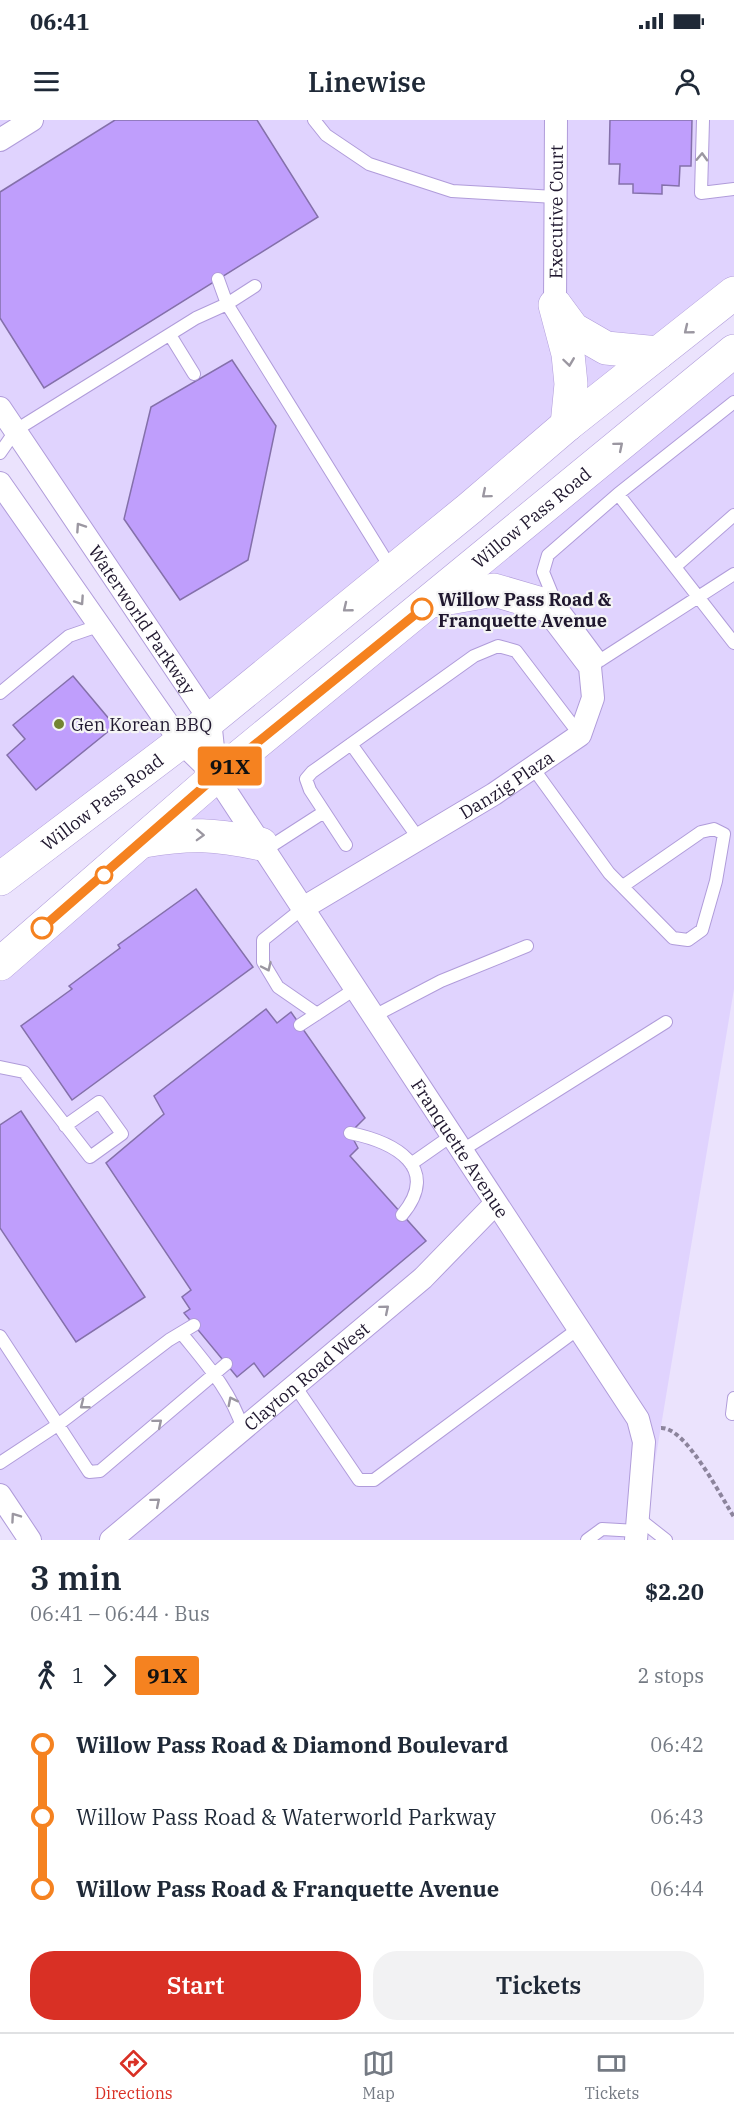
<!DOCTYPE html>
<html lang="en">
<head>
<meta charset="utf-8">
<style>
  :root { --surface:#fff; --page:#f2f2f3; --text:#1f2937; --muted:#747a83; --line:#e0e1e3; --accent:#d93025 }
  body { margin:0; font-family:"IBM Plex Serif",serif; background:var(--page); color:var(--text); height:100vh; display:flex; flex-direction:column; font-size:22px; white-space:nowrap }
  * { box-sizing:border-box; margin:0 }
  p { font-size:20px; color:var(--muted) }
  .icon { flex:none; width:33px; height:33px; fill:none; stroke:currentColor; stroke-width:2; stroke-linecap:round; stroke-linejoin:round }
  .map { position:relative; height:1420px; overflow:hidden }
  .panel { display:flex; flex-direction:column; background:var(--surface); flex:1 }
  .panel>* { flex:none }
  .badge { padding:0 12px; border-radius:4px; font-size:21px; line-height:39px }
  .map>.badge { position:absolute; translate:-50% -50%; box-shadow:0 0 0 3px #fff }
  .legs { display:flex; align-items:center; gap:9px; height:66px; padding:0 30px; font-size:20px }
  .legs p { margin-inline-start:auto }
  .summary { display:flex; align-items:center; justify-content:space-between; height:102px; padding:0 30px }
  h1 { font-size:33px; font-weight:600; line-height:45px }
  .button { display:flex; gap:12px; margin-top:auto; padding:12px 30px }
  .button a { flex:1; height:69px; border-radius:24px; background:var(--accent); color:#fff; font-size:24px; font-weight:600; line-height:69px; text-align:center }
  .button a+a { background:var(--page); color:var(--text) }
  ul { padding:0 30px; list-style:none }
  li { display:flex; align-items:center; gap:21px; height:72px; font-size:22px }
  li i { display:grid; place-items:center; width:9px; height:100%; margin:0 8px; background:currentColor }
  li i::after { content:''; width:15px; height:15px; margin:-8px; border:4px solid; border-radius:50%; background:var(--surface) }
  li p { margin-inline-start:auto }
  li:first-child i { background:linear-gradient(#0000 50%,currentColor 0) }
  li:last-child i { background:linear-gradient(currentColor 50%,#0000 0) }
  .status { display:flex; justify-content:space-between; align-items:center; height:42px; padding:0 30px; background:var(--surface); direction:ltr }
  .status svg { height:16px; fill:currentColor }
  header { display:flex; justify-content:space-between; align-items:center; height:78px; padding:0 30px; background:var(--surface); font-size:27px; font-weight:600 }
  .menu { display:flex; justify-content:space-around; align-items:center; height:84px; border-top:2px solid var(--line); background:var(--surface); font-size:16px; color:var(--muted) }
  .menu a { display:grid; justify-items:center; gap:3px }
  .menu .active { color:var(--accent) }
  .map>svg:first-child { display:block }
  .built { fill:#e0d3fe }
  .building { fill:#bf9efc; stroke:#8470aa; stroke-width:1.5 }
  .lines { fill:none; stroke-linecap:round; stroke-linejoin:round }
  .lane-casing { stroke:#b09cda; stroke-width:14 }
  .street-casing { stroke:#b09cda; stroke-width:24 }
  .primary-casing { stroke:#b09cda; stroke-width:34 }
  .path { stroke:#8c849c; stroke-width:4; stroke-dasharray:4.5 3; stroke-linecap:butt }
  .lane { stroke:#fff; stroke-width:12 }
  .street { stroke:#fff; stroke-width:22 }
  .primary { stroke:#fff; stroke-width:33 }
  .oneway { stroke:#9b97a1 }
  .line-1-casing { stroke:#fff; stroke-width:14 }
  .line-1 { stroke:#f58220; stroke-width:9 }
  .stop-1-dot { fill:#fff; stroke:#f58220; stroke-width:3 }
  .poi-dot { fill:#748433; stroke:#f5f5f5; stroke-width:2 }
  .labels { text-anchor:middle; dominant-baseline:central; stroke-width:4.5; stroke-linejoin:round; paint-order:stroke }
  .street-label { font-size:18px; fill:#20182f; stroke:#f5f5f5 }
  .stop-label { font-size:18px; font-weight:bold; fill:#20182f; stroke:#f5f5f5; text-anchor:start }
  .poi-label { font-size:18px; fill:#20182f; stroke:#f5f5f5; text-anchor:start }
</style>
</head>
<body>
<div class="status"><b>06:41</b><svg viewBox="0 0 49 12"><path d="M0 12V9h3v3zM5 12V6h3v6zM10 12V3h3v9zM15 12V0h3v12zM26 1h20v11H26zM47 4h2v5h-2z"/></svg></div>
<header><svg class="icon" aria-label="menu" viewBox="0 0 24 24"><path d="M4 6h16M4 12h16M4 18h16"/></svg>Linewise<svg class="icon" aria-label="person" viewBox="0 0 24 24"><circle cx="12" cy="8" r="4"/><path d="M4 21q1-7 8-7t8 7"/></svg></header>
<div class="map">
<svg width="734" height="1420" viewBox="0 0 734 1420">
  <rect width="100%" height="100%" fill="#ebe3fd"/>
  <path class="built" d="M0,0H734V173L210,600L0,288Z
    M734,231V869L642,1420H30L0,1375V844Z
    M0,363L180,621L0,759Z"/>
  <path class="building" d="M115,0H257L318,97L44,268L0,198V72Z
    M610,0H692L691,46H680L679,66L662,65V74L633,73V64H619L620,44H609Z
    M232,240L276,306L248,440L180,480L124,399L151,287Z
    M73,556L115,606L36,670L7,635L25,619L13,605Z
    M196,769L253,847L72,980L21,906L72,869L69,866L120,828L118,825Z
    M266,889L277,903L291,892L365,998L350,1013L358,1028L350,1036L426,1121L264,1257L254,1243L237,1257L184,1193L190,1189L182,1177L191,1170L106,1043L164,994L154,976Z
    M21,991L145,1177L76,1222L0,1108V1005Z"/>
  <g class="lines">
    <g class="lane-casing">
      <path id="lane" d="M314,0L326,15L369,44L452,71L555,77
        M703,0L701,73L734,69
        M218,159L227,184L255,166
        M170,215L194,254
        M0,333L16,310L196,198L227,184L392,450
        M618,374L734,523
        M676,446L734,395
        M601,540L552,474L543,452L548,435L618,374L734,282
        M596,543L734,454
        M0,573L69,516L98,506
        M351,624L419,719
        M533,648L609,753L673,818L688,820L702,810L716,761L724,714L714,709L701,712L623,766
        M346,725L310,670L306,659L312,652L474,536L498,526L516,531L580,615
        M265,730L324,692
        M303,788L263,820V842L278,867L317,894
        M374,896L441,861L527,826
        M300,905L355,869
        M0,947L24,952L90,1037L122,1014L99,982L65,1006
        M350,1013C394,1022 442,1047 402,1095
        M461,1031L666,902
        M411,1044L451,1016
        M182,1214C208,1246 230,1270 243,1309
        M0,1216L89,1352L100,1351L226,1244
        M295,1266L359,1360H374L578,1209
        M732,1294L734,1278
        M0,1343L59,1304L169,1220L194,1205
        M638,1398L666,1420
        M587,1420L602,1409L637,1411"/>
    </g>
    <g class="street-casing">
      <g id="street">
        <path d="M0,20L32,0"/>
        <path id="s1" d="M555,185L556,0"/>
        <path id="s2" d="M0,288L210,600L216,656"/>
        <path id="s3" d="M0,363L180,621L216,656L638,1299L644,1322L636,1420"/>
        <path id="s4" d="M303,788L494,674L580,615L593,578L590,547L542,484"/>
        <path d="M0,1375L30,1420"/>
        <path id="s5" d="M111,1420L423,1158L495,1084"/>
      </g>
    </g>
    <g class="primary-casing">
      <g id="primary">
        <path d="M555,185L568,234L571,264L567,305"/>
        <path d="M556,186L573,209L606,228L658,233"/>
        <path d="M432,481L494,470L542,484"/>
        <path d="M144,721C190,713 215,714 261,724"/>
        <path id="s6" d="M0,759L210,600L470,388L567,305L734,173"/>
        <path id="s7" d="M0,844L216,656L734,231"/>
      </g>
    </g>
    <path class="path" d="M661,1308C686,1307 721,1377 734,1397"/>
    <use href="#lane" class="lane"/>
    <use href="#street" class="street"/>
    <use href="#primary" class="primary"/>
  </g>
  <defs><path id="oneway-chevron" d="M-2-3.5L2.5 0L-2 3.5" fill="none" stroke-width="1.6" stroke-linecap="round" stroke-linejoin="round" transform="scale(1.5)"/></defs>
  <g class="oneway">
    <use href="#oneway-chevron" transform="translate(702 37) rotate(-88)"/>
    <use href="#oneway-chevron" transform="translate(688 210) rotate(141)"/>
    <use href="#oneway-chevron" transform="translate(569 242) rotate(82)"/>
    <use href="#oneway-chevron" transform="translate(619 326) rotate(-40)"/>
    <use href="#oneway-chevron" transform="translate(486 374) rotate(140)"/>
    <use href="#oneway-chevron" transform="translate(80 407) rotate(-124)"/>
    <use href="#oneway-chevron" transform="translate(80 481) rotate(56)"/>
    <use href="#oneway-chevron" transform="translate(347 488) rotate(141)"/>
    <use href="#oneway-chevron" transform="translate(200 715) rotate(2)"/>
    <use href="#oneway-chevron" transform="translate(267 847) rotate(65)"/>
    <use href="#oneway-chevron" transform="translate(385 1189) rotate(-40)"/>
    <use href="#oneway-chevron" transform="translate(232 1281) rotate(-117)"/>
    <use href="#oneway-chevron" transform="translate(84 1285) rotate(142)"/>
    <use href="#oneway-chevron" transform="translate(158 1303) rotate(-40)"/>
    <use href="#oneway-chevron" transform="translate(156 1382) rotate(-40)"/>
    <use href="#oneway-chevron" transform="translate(15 1397) rotate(-125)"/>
  </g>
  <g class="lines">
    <g class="line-1-casing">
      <path id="line-1" d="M42,808L216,656L422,489"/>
    </g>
    <use href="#line-1" class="line-1"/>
  </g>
  <g class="stop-1-dot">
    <circle cx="422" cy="489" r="10"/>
    <circle cx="104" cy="755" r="8"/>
    <circle cx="42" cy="808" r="10"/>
  </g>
  <circle class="poi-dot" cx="59" cy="604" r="6"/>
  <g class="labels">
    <g class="street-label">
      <text stroke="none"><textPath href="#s1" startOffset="93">Executive Court</textPath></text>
      <text stroke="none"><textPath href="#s7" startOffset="694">Willow Pass Road</textPath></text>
      <text stroke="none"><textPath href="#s2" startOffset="255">Waterworld Parkway</textPath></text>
      <text stroke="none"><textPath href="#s4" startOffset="238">Danzig Plaza</textPath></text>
      <text stroke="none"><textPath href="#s6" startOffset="128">Willow Pass Road</textPath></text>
      <text stroke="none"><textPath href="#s3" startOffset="810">Franquette Avenue</textPath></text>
      <text stroke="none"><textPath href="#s5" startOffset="255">Clayton Road West</textPath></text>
    </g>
    <g class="stop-label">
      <text x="438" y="479">Willow Pass Road &amp;<tspan x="438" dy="21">Franquette Avenue</tspan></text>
    </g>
    <g class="poi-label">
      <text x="71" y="604">Gen Korean BBQ</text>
    </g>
  </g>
</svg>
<b class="badge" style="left:230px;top:646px;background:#f58220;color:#111">91X</b>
</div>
<section class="panel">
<div class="summary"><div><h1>3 min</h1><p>06:41 – 06:44 · Bus</p></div><b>$2.20</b></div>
<div class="legs"><svg class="icon" aria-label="walk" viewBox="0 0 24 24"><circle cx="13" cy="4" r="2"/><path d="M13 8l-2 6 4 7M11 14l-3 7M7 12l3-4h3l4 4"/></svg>1<svg class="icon" aria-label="forward" viewBox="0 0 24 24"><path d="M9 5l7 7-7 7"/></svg><b class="badge" style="background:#f58220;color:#111">91X</b><p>2 stops</p></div>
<ul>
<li><i style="color:#f58220"></i><b>Willow Pass Road &amp; Diamond Boulevard</b><p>06:42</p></li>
<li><i style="color:#f58220"></i><span>Willow Pass Road &amp; Waterworld Parkway</span><p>06:43</p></li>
<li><i style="color:#f58220"></i><b>Willow Pass Road &amp; Franquette Avenue</b><p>06:44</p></li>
</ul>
<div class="button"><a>Start</a><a>Tickets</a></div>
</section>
<nav class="menu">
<a class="active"><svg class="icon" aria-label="directions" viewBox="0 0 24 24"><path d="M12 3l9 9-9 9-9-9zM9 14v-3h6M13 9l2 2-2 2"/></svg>Directions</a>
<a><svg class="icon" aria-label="map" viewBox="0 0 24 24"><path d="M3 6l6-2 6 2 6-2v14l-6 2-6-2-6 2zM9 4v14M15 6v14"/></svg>Map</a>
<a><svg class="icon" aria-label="tickets" viewBox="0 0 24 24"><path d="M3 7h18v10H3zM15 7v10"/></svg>Tickets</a>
</nav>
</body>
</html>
